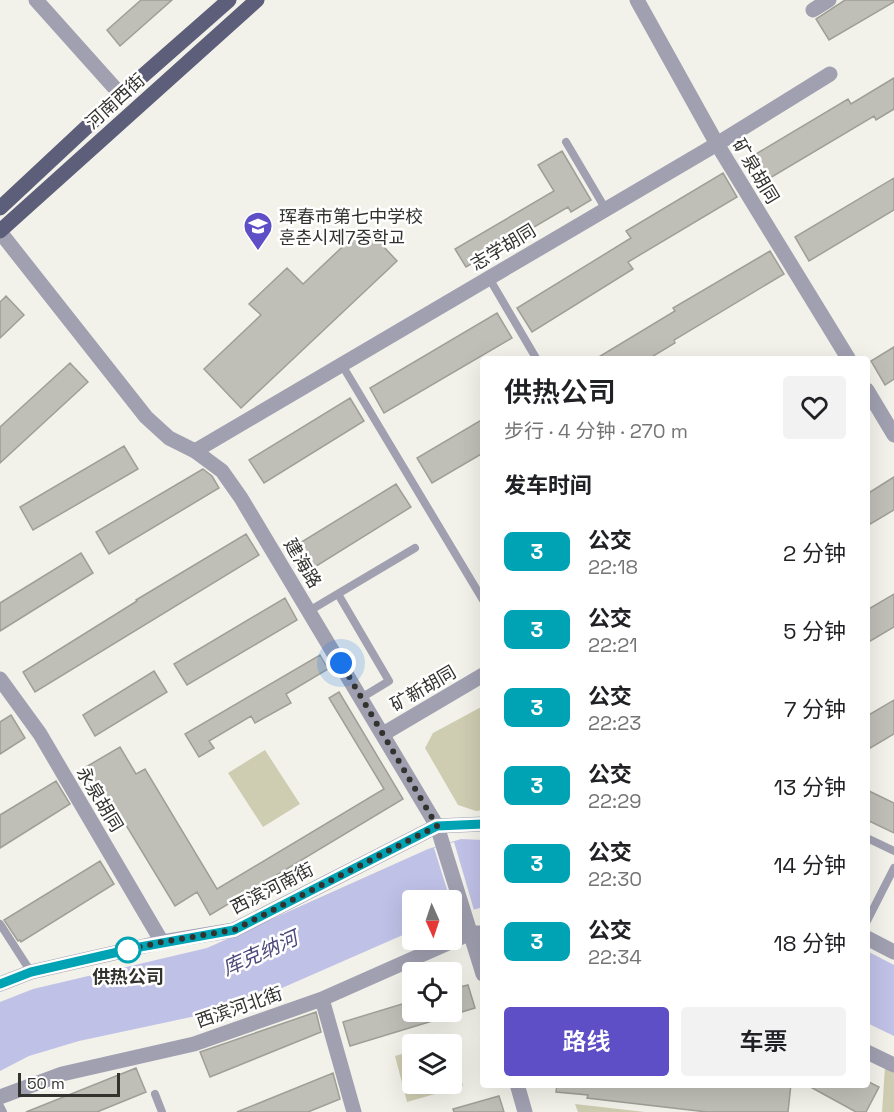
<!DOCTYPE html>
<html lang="zh">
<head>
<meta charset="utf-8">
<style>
  :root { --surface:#fff; --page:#f2f2f2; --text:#202124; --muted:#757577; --accent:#5e4fc7 }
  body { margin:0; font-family:"Space Grotesk","Noto Sans SC","Noto Sans KR",sans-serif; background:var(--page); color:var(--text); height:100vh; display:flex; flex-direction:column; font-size:22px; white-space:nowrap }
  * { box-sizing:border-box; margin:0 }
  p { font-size:20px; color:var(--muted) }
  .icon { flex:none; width:33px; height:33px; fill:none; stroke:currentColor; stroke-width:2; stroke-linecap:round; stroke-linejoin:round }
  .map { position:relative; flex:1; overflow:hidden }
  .panel { position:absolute; left:480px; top:356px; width:390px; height:732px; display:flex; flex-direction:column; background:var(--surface); border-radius:6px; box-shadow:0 6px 24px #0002 }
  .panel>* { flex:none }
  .badge { padding:0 12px; border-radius:9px; font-size:21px; line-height:39px }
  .needle { width:39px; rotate:177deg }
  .fabs { position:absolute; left:402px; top:890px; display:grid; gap:12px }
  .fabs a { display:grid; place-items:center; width:60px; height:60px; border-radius:6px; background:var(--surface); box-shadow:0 6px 24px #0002; font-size:30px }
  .scale { position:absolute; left:18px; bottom:15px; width:102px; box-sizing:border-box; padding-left:6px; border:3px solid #32322f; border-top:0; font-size:16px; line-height:21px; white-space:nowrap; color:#32322f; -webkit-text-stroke:4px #fff; paint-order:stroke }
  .you { position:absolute; width:30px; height:30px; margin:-15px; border:4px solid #fff; border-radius:50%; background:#1a73e8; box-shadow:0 0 0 9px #1a73e833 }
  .map>.badge { position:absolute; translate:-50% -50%; box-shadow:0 0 0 3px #fff }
  h2 { padding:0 24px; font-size:22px; line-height:54px }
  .round { display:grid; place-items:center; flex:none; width:63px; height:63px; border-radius:6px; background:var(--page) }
  .summary { display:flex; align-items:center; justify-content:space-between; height:102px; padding:0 24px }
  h1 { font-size:28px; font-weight:600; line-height:45px }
  .cta { display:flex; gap:12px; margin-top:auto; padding:12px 24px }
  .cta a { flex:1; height:69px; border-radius:6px; background:var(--accent); color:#fff; font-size:24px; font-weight:600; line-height:69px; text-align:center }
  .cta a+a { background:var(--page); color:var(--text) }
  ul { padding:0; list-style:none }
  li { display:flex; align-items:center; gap:18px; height:78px; padding:0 24px }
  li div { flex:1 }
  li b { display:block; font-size:22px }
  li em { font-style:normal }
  li .badge { min-width:66px; font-weight:700; text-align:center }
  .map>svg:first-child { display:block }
  .green { fill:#cecdb1 }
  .water { fill:#c0c1e7 }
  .pier { fill:#f3f2ea }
  .building { fill:#bfbeb7; stroke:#9f9f97; stroke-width:1.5 }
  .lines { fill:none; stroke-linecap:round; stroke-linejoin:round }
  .service { stroke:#a0a0b1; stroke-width:8 }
  .minor { stroke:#a0a0b1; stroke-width:15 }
  .tertiary { stroke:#a0a0b1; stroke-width:15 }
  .primary { stroke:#5d5e79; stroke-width:15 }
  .line-casing { stroke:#fff; stroke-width:14 }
  .line { stroke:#00a3b4; stroke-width:9 }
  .walk { stroke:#32322f; stroke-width:6; stroke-dasharray:0 10.8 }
  .stop-dot { fill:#fff; stroke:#00a3b4; stroke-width:3 }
  .labels { text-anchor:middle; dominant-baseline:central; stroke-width:5; stroke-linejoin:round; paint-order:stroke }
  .street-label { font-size:18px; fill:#32322f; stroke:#fff }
  .poi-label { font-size:18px; fill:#32322f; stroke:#fff; text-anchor:start }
  .stop-label { font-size:18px; font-weight:bold; fill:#32322f; stroke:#fff }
  .water-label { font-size:20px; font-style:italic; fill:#4c4a7c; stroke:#fff }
</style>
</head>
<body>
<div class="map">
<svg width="894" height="1112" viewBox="0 0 894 1112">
  <rect width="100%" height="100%" fill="#f3f2ea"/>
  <path class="green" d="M483,706V810L476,811L458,805L425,748L433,733Z
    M265,750L300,804L263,827L228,773Z
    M452,1045L463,1086L407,1102L395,1056L412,1051V1083H452Z
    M885,1066L894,1070V1112H882Z
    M575,1104L645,1112H578Z"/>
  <path class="water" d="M461,839L483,840V907L452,916V900H412V931L248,1003L224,1010L79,1041L29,1056L0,1071V1002L33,989L207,948L428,849Z
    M867,951L894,965V1036L867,1023Z"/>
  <path class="pier" d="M454,842L474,910L455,915L434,848Z"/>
  <path class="building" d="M141,0H172L120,46L107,30Z
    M845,0H894V2L829,40L816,19Z
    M894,78V109L876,120L874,116L765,181L751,157L848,99L851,104Z
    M562,151L591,200L571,212L568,207L466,267L455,249L554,191L538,165Z
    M723,173L737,197L628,262L633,269L532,332L517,308L631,238L626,231Z
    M894,178V210L809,261L795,237Z
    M371,233L397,261L241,408L204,369L261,315L249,304L287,268L303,284L356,234L363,241Z
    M770,251L784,274L674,340L675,343L650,358H597L675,311L673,308Z
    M6,296L24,315L0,338V302Z
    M497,313L512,338L384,413L370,388Z
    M894,347V379L885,385L871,361Z
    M70,363L88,382L0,463V427Z
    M350,398L364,421L264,483L249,460Z
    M483,419V453L432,483L417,458Z
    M124,446L138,469L33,530L20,507Z
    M203,469L212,476L219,488L109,554L96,532Z
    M894,477V510L867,526V494Z
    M396,484L411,507L310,570L295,546Z
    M246,534L259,555L35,692L23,672L137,601L136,600Z
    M81,553L93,573L0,631V603Z
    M894,594V627L867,643V610Z
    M285,598L297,620L187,685L174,664Z
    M320,655L328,669L286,694L291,703L255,723L251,716L209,741L214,748L199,757L185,734Z
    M154,671L167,692L95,736L83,715Z
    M339,692L403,799L210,915L197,892L175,906L109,797L99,803L79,771L120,747L136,774L145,769L217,889L384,789L329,698Z
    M894,700V734L867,750V716Z
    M11,715L25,738L0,754V722Z
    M56,781L70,804L0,848V815Z
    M867,790L894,803V833L867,820Z
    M100,861L114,884L21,942L20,940L18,941L4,920Z
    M468,985L475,1008L350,1046L343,1022L412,1001V1011H452V989Z
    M316,1012L321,1032L210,1077L200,1052Z
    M136,1068L146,1092L97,1112H26Z
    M333,1073L340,1099L308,1112H237Z
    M867,1081L879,1087L866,1112H856L805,1084H867Z
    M557,1084H791L788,1112H707L587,1098L588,1095L556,1092Z
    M499,1096L504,1112H454L453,1109Z"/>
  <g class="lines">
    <path class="service" d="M566,142L605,208
      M489,278L536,358
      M342,365L483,600
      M338,594L389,681L361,698
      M309,611L415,548
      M867,838L894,851
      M867,921L894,868
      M0,924L31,972
      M155,1094L162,1112
      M0,1106L3,1112"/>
    <path class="minor" d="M36,0L121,95
      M637,0L717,144L848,358
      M813,10L829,0
      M867,390L894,435
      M195,451L717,144L830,74
      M0,679L40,734L162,942
      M383,734L483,675
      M867,938L894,952
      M0,984L31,972L162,942L234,930L437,826L483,824
      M322,999L354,1112
      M867,1052L894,1065
      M0,1097L62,1074L194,1044L322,999L471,933H483"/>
    <path class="tertiary" d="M0,232L146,417L169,438L195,451L222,471L241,498L437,826L483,974
      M517,1084L525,1112"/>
    <path class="primary" d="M0,208L121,95L229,0
      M0,231L257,0"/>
  </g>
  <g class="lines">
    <g class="line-casing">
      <path id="line" d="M0,984L31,972L140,947L234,930L437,826L483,824"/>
    </g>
    <use href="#line" class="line"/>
    <path class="walk" d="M128,950L118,952L162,942L234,930L437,826L341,663"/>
  </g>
  <defs>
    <g id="school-pin" transform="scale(1.5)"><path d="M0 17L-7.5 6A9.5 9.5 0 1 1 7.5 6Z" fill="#5e4fc7" stroke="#fff"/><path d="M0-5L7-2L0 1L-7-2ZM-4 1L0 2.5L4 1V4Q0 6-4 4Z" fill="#fff"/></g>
  </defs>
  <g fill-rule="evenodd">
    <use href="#school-pin" x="258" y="226"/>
  </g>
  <circle class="stop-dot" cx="128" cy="950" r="12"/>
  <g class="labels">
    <g class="street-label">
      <text transform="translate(115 101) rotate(-42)">河南西街</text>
      <text transform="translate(756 171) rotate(59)">矿泉胡同</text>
      <text transform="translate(503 247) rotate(-31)">志学胡同</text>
      <text transform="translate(303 563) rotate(59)">建海路</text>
      <text transform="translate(423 688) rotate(-30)">矿新胡同</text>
      <text transform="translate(100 799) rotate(59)">永泉胡同</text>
      <text transform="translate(272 888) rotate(-27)">西滨河南街</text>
      <text transform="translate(239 1007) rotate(-19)">西滨河北街</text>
    </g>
    <g class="poi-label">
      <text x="279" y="216">珲春市第七中学校<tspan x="279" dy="21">훈춘시제7중학교</tspan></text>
    </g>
    <g class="stop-label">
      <text x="128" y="976">供热公司</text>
    </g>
    <g class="water-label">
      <text transform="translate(260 953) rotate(-24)">库克纳河</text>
    </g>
  </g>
</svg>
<div class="fabs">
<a><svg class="needle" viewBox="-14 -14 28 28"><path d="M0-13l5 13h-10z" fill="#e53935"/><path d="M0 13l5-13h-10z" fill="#757577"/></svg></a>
<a><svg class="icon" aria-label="locate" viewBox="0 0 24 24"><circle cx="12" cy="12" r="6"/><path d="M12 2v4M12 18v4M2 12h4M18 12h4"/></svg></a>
<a><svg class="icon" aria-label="layers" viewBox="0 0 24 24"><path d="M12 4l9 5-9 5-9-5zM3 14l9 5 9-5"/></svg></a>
</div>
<div class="scale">50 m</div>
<div class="you" style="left:341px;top:663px"></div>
<section class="panel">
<div class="summary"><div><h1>供热公司</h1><p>步行 · 4 分钟 · 270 m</p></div><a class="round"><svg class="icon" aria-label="heart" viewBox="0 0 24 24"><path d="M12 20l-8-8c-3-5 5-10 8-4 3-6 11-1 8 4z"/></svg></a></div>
<h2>发车时间</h2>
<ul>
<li><span class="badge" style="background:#00a3b4;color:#fff">3</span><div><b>公交</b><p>22:18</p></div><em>2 分钟</em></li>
<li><span class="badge" style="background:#00a3b4;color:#fff">3</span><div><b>公交</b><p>22:21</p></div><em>5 分钟</em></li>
<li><span class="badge" style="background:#00a3b4;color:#fff">3</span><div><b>公交</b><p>22:23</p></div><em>7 分钟</em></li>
<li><span class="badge" style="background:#00a3b4;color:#fff">3</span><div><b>公交</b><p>22:29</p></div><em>13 分钟</em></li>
<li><span class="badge" style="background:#00a3b4;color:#fff">3</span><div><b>公交</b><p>22:30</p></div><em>14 分钟</em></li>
<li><span class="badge" style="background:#00a3b4;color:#fff">3</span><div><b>公交</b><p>22:34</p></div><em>18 分钟</em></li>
</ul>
<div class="cta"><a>路线</a><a>车票</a></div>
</section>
</div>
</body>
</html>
